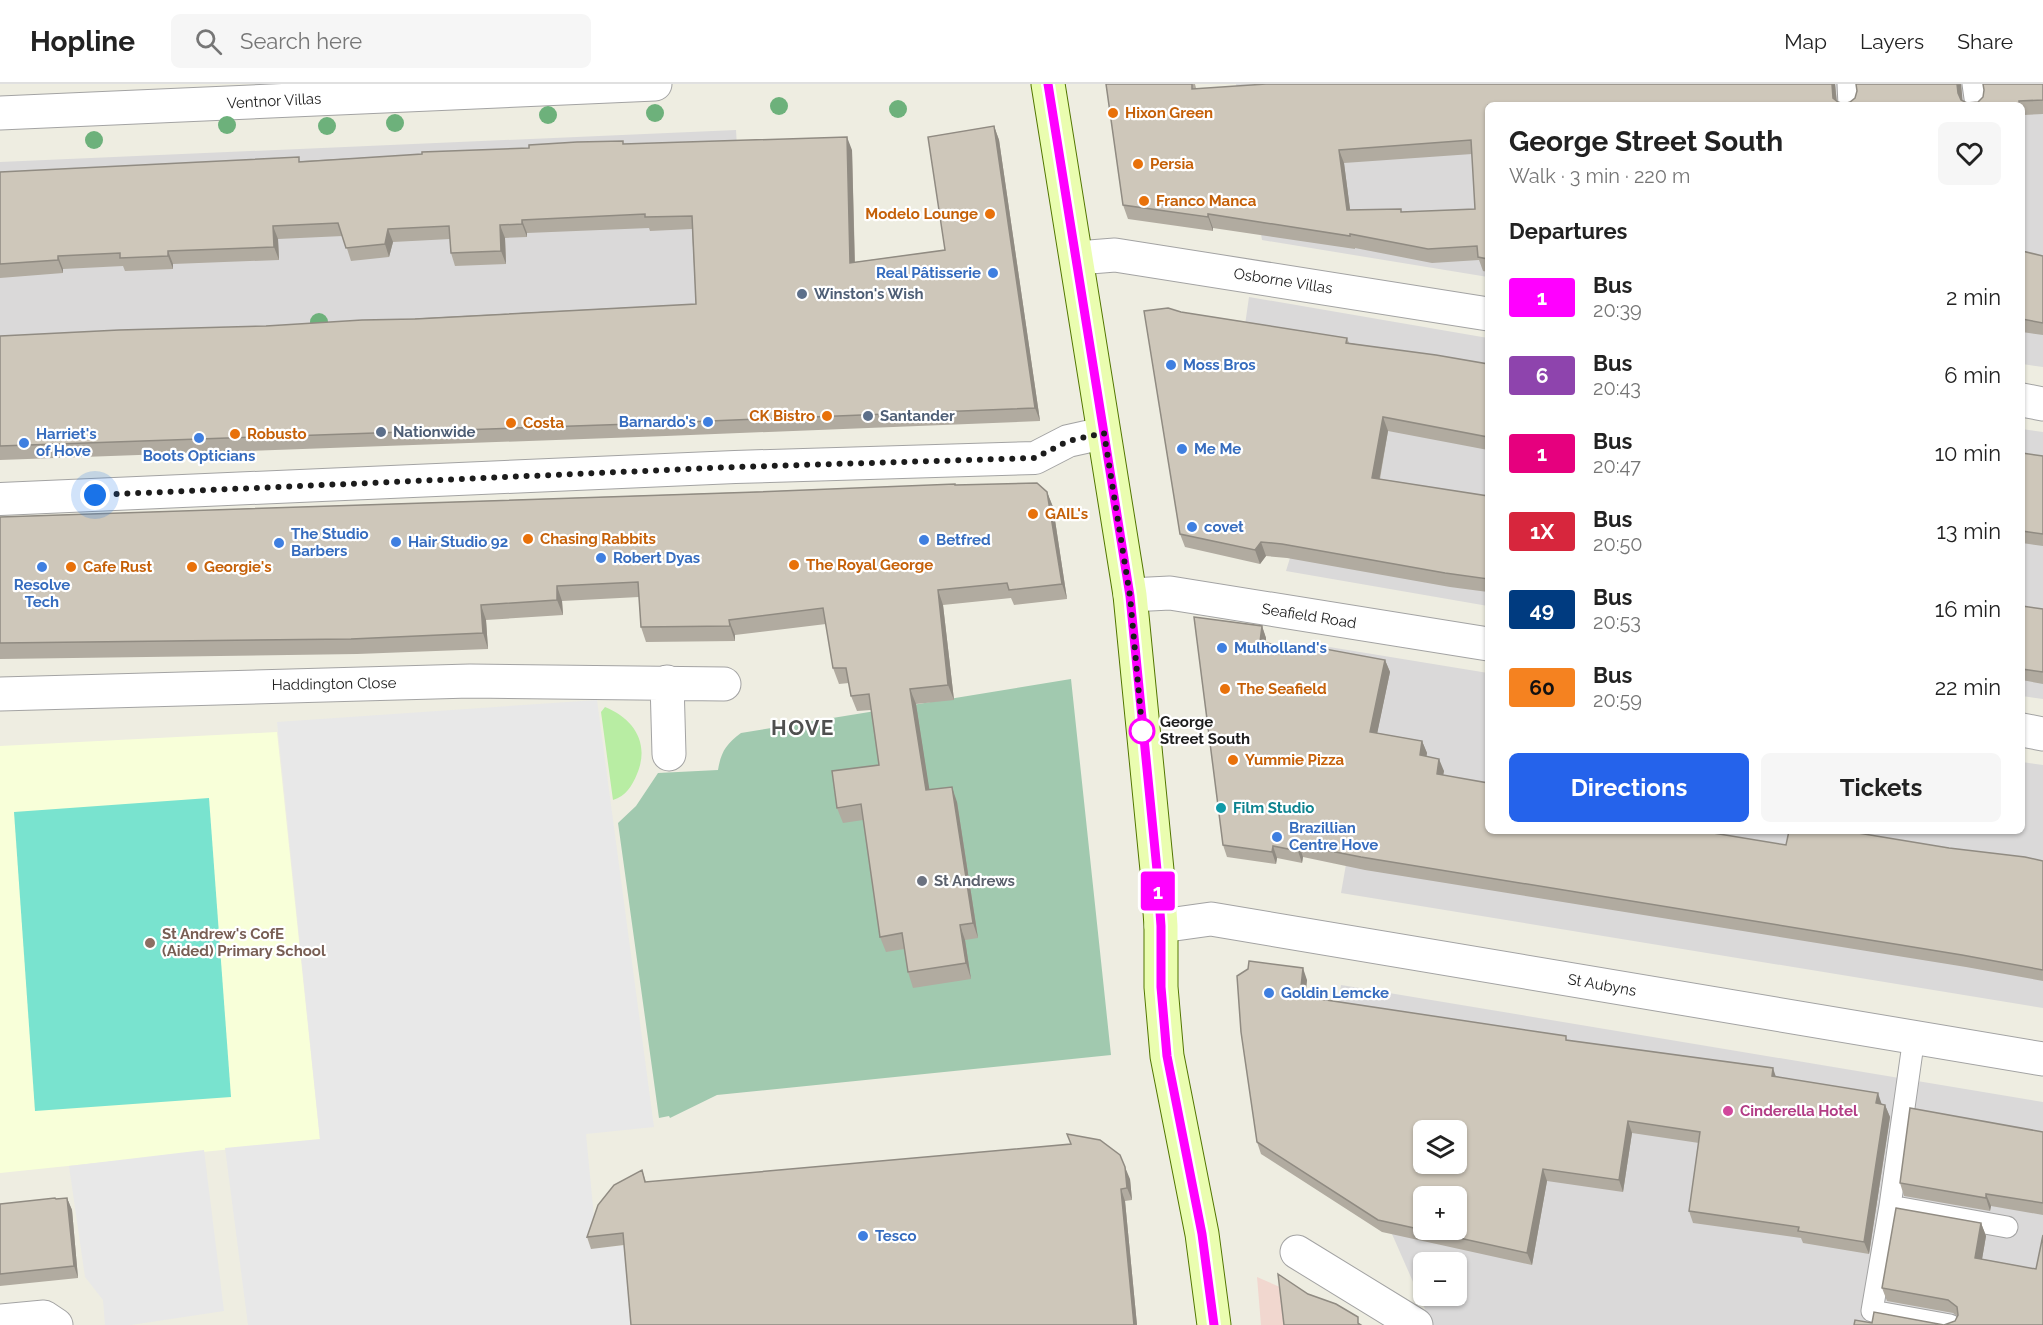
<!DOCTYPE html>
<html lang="en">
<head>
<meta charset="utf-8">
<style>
  :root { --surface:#fff; --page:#f6f6f6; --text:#222; --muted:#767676; --line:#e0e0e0; --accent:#2563eb }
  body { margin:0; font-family:Raleway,sans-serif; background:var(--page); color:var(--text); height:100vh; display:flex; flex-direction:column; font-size:22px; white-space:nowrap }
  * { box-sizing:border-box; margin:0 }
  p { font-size:20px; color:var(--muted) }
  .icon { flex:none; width:33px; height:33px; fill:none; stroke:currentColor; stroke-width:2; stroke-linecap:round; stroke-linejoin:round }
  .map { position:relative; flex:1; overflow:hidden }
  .side { position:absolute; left:1485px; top:18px; width:540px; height:732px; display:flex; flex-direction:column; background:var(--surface); border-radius:9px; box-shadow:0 2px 4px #0004 }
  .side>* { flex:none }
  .badge { padding:0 12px; border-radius:4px; font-size:21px; line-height:39px }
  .buttons { position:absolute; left:1413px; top:1036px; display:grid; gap:12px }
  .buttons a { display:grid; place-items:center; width:54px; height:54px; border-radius:9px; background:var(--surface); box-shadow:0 2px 4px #0004; font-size:30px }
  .you { position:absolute; width:30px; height:30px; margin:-15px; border:4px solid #fff; border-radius:50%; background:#1a73e8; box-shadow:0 0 0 9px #1a73e833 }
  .map>.badge { position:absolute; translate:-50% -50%; box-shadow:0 0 0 3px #fff }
  h2 { padding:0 24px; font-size:22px; line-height:54px }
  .round { display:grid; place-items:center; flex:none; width:63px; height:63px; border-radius:9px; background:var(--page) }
  .head { display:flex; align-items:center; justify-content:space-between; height:102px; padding:0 24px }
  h1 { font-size:28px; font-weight:700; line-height:45px }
  .button { display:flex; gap:12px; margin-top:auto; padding:12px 24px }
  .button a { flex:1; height:69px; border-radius:9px; background:var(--accent); color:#fff; font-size:24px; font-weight:700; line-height:69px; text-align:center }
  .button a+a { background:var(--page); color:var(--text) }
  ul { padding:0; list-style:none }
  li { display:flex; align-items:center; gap:18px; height:78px; padding:0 24px }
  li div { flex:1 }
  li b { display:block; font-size:22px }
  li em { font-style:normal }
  li .badge { min-width:66px; font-weight:700; text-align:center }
  header { display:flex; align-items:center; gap:36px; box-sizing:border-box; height:84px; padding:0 30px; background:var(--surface); border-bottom:2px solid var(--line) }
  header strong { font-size:28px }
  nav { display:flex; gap:33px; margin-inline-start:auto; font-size:21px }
  .search { width:420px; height:54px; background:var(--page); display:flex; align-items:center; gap:15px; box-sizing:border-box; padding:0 21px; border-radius:9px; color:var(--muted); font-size:22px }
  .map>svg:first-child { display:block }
  .residential { fill:#dad9d9; fill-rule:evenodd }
  .commercial { fill:#f1d7cf }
  .education { fill:#f8ffd9 }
  .grass { fill:#b8eda3 }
  .cemetery { fill:#a1c9af }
  .pitch { fill:#79e3cf }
  .parking { fill:#e8e8e8 }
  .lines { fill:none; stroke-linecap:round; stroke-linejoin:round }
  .service-casing { stroke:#a3a3a3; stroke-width:23 }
  .pedestrian-casing { stroke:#a3a3a3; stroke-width:34 }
  .minor-casing { stroke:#a3a3a3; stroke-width:35 }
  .secondary-casing { stroke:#527600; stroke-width:35 }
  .service { stroke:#fff; stroke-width:21 }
  .pedestrian { stroke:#fff; stroke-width:32 }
  .minor { stroke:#fff; stroke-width:33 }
  .secondary { stroke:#eafdb0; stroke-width:33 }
  .tree { fill:#6db17b }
  .wall { fill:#b1aba0; fill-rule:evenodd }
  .shaded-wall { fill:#908b82 }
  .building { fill:#cec7ba; stroke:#908b82; stroke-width:1.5; fill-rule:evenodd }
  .line-casing { stroke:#fff; stroke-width:14 }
  .line { stroke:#f0f; stroke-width:9 }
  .walk { stroke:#1c1c1c; stroke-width:6; stroke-dasharray:0 10.8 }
  .food-dot { fill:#e8710a; stroke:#fff; stroke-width:2 }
  .shop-dot { fill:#3f7fe0; stroke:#fff; stroke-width:2 }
  .service-dot { fill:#5c6f8a; stroke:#fff; stroke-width:2 }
  .stop-dot { fill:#fff; stroke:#f0f; stroke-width:3 }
  .culture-dot { fill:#0f9aa8; stroke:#fff; stroke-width:2 }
  .worship-dot { fill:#6b7280; stroke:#fff; stroke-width:2 }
  .education-dot { fill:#8d6e63; stroke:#fff; stroke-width:2 }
  .hotel-dot { fill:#d1479c; stroke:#fff; stroke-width:2 }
  .labels { text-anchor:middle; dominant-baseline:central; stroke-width:4.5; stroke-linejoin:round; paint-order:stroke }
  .street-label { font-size:15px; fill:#1c1c1c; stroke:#fff }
  .food-label { font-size:15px; font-weight:bold; fill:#c56008; stroke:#fff; text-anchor:start }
  .shop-label { font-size:15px; font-weight:bold; fill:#366cbe; stroke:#fff; text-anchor:start }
  .service-label { font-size:15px; font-weight:bold; fill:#4e5e75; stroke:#fff; text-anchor:start }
  .stop-label { font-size:15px; font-weight:bold; fill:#1c1c1c; stroke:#fff; text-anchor:start }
  .culture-label { font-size:15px; font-weight:bold; fill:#0d838f; stroke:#fff; text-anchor:start }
  .worship-label { font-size:15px; font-weight:bold; fill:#5b616d; stroke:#fff; text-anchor:start }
  .education-label { font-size:15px; font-weight:bold; fill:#785e54; stroke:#fff; text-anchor:start }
  .hotel-label { font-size:15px; font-weight:bold; fill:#b23c85; stroke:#fff; text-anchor:start }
  .district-label { font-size:21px; font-weight:bold; letter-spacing:1.5px; fill:#4f4f4f; stroke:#fff }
</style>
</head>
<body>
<header>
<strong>Hopline</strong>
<div class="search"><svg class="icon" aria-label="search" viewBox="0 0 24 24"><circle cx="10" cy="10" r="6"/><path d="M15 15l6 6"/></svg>Search here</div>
<nav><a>Map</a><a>Layers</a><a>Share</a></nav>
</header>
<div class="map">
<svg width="2043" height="1241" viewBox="0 0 2043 1241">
  <rect width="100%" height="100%" fill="#eeede1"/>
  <path class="residential" d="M1236,0H2043V283L2022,280V21H1488V193L1262,156Z
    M736,46L745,200L701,234L0,267V78Z
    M1249,213L1488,254V522L1286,487L1290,474L1233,325Z
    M2022,345L2043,348V615L2022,612Z
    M1305,559L1488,589V747H2022V678L2043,681V924L1341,809L1348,769L1318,636Z
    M1341,901L2043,1018V1241H1432L1326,1000ZM1424,1047H1456V1080H1424ZM1424,1113H1456V1146H1424ZM1424,1179H1456V1212H1424Z"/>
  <path class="commercial" d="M1257,1193L1337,1228L1358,1241H1261Z"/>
  <path class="education" d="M277,648L320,1056L0,1089V662Z"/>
  <path class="grass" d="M605,623C634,635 650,659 637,690C632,702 626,712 613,716L601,628Z"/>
  <path class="cemetery" d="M1071,595L1111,971L717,1011L670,1034L669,1032L659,1034L618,739L636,722L658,689L718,686C721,668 726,660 741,649Z"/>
  <path class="pitch" d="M209,714L231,1013L35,1027L14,728Z"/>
  <path class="parking" d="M597,616L654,1043L586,1050L597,1164L627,1161L634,1241H248L225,1064L320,1055L277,638Z
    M204,1066L224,1227L131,1241H105L103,1216L85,1193L69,1082Z"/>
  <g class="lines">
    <g class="service-casing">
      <path id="service" d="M1848,0L1849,21
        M1973,0L1976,21
        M1914,953L1890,1122L2007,1143
        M1890,1122L1872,1227L1950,1241"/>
    </g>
    <g class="pedestrian-casing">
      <path id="pedestrian" d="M0,415L735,383L1035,374L1068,357L1104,349"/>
    </g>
    <g class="minor-casing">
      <path id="minor" d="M0,29L655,0
        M1077,174L1115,171L1488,230
        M2022,316L2043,320
        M1130,511L1170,509L1488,560
        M667,598L669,670
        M0,610L470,597L724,600
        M2022,646L2043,650
        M1161,842L1211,835L2043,975
        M1297,1168L1416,1241
        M0,1237L44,1233L56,1241"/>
    </g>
    <g class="secondary-casing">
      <path id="secondary" d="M1048,0L1130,511L1157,786L1161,842V903L1167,972L1202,1150L1214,1241"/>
    </g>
    <use href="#service" class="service"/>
    <use href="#pedestrian" class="pedestrian"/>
    <use href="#minor" class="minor"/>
    <use href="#secondary" class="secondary"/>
  </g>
  <g class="tree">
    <circle cx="779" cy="22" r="9"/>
    <circle cx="898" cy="25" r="9"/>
    <circle cx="655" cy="29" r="9"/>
    <circle cx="548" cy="31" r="9"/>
    <circle cx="395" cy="39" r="9"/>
    <circle cx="227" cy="41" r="9"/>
    <circle cx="327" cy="42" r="9"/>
    <circle cx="94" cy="56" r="9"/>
    <circle cx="319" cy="238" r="9"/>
  </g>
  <path class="wall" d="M1106,0H1195L1196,4L1835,0L1837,18L1844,20L1850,18L1855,14L1857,7L1856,0H1961L1962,16L1967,19L1978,18L2043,0V30L2024,31L2025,44H2022V21H1488V188L1483,187L1479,176L1432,179L1355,164V165L1213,144V147L1128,135L1123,121ZM1472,70L1475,125L1402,128L1350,126L1344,79Z
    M994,42L999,56L1040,337L666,352L0,376V252L266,242L696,220L692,145L650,147L649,144L527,149V153L505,154L506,180L455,182L451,169L450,155L393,158L389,173L351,177L343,152L278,155L279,176L173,180V185L125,187L123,182L63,185V189L0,194V88L300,77L624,60L852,66L855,178L945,166Z
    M2022,167L2043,172V251L2022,248Z
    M1181,228L1347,254L1349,259L1488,280V366L1388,347L1380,395L1488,412V508L1450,503L1287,474L1266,472L1260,480L1185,463L1180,450Z
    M2022,369L2043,372V462L2022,459Z
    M956,401L1047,408L1053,423L1067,515L1014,521L1011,514L943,521L954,616L916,620L929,706L957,718L978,854L965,856L971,895L913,904L908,888L904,865L886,868L880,853L863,736L843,739L837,724L879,681L871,626L857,627L851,612L849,599L839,600L833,584L826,540L735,551V557L646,558L641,543L639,513L562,517L563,531L486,536L488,565L357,570L0,575V433Z
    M2022,522L2043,525V600L2022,596Z
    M1262,542L1266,554V559L1319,568L1385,576L1390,588L1377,649L1422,657L1427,669L1426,672L1444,687L1443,691L1488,747L1786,761L1949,764L2043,777V897L1966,883L1365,786L1303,773L1302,779L1277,774L1276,780L1227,773L1223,761Z
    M1248,885L1307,896L1305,913L1568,956L1776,993L1885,1021L1890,1033L1869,1170L1803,1159L1801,1154L1693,1139L1689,1127L1699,1059L1632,1049L1623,1108L1547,1097L1532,1181L1382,1148L1261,1070L1257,1058Z
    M2043,1048V1131L1991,1122L1990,1127L1904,1112L1900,1099Z
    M642,1086L646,1098L1130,1095L1132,1116L1125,1117L1137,1241H631L624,1161L591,1165L587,1153Z
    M67,1114L72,1126L78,1194L0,1202V1120Z
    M1981,1139L1986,1152L1982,1175L2036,1185L2043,1241H1854L1872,1239L1944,1241L1955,1237L1957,1232L1953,1229L1887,1217L1882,1204Z"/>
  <path class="shaded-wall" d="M1832,0H1835L1837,21L1833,14Z
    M1957,0H1961L1963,21L1958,9Z
    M2022,25L2024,31L2025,44L2022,35Z
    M994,42L999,56L1040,337L1035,324Z
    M847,53L852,66L855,192L850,179Z
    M1339,66L1344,79L1352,140L1347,126Z
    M1208,130L1213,144V147L1208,133Z
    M522,136L527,149V153L522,140Z
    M500,141L505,154L506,180L501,167Z
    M273,142L278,155L279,176L274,163Z
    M388,145L393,158L389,173L385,160Z
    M168,167L173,180V185L168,172Z
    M58,172L63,185V189L58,176Z
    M1383,333L1388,347L1377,408L1372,394Z
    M1047,408L1053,423L1067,515L1062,500Z
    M1261,458L1266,472L1260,480L1255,466Z
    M557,502L562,517L563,531L557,516Z
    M938,506L943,521L954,616L948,601Z
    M481,521L486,536L488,565L483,549Z
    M729,536L735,551V557L730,542Z
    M1262,542L1266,554L1265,570L1260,558Z
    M1385,576L1390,588L1375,660L1370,648Z
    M910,605L916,620L932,722L926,706Z
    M1422,657L1427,669L1425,684L1420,671Z
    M1439,675L1444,687L1441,702L1437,690Z
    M952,703L957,718L978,854L973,839Z
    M1299,761L1303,773L1302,779L1298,767Z
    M1273,762L1277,774L1276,780L1272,768Z
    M960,841L965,856L971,895L966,879Z
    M1303,884L1307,896L1304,924L1300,912Z
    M1773,984L1777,996L1772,992Z
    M1878,1009L1882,1021L1876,1019Z
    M1885,1021L1890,1033L1869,1170L1864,1158Z
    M1628,1037L1632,1049L1623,1108L1619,1096Z
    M1125,1083L1130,1095L1132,1116L1127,1104Z
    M1543,1085L1547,1097L1532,1181L1527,1169Z
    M1121,1105L1125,1117L1137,1241H1134Z
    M1986,1110L1991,1122L1990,1127L1986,1114Z
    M67,1114L72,1126L78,1194L74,1182Z
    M1981,1139L1986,1152L1980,1187L1975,1174Z"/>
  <path class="building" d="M1106,0H1192V5L1266,0H1832L1833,14L1838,18L1844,20L1850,18L1855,14L1857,7L1856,0H1957L1958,9L1961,16L1967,19L1978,18L1983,13L1984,6L1983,0H2043V16L2019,17V21H1488V175L1478,173L1477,162L1428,165L1350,150V152L1208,130V133L1123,121ZM1471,56L1475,125L1401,128V125L1347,126L1339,66Z
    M994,42L1035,324L661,339L0,362V252L119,246L266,242L362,236L415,235L696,220L692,132L645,133V130L522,136V140L500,141L501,167L451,169L449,142L388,145L385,160L346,164L338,139L273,142L274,163L168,167V172L120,174V169L58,172V176L0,180V88L299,73V78L422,70V68L529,64V61L577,58L623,57V60L847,53L850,179L945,166L928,53Z
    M2022,167L2043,172V239L2022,235Z
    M1168,224L1181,228L1347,254L1346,259L1436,271L1488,280V353L1383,333L1372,394L1488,412V495L1445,489L1282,460L1261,458L1255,466L1180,450L1144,227Z
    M2022,369L2043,372V450L2022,447Z
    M1037,399L1047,408L1062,500L1009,506L1007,499L938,506L948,601L910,605L926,706L952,703L973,839L960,841L966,879L908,888L902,849L880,853L861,720L837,724L832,687L879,681L869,610L851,612L846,584H833L823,524L729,536L730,542L641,543L638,498L557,502V516L481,521L483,549L351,555L0,559V433L757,408L955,400V401Z
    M2022,522L2043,525V588L2022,585Z
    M1194,533L1262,542L1260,558L1319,568L1320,564L1385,576L1370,648L1422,657L1420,671L1439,675L1437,690L1488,699V747H1701L1786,761L1789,747H1846L1949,764L2025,773L2043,777V886L1962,871L1361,773L1299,761L1298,767L1273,762L1272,768L1223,761Z
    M1249,877L1303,884L1300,912L1566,952V956L1773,984L1772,992L1878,1009L1876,1019L1885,1021L1864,1158L1798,1147L1799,1143L1689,1127L1700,1048L1628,1037L1619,1096L1543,1085L1527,1169L1378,1136L1257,1058L1241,948L1237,892L1248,885ZM1424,1047H1456V1080H1424ZM1424,1113H1456V1146H1424Z
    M1910,1024L2043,1048V1119L1986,1110V1114L1900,1099Z
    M1067,1050L1100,1056L1120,1071L1125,1083L1127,1104L1121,1105L1134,1241H631L623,1149L587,1153L598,1121L614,1101L642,1086L645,1098L1071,1060Z
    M55,1114L56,1115L67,1114L74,1182L0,1190V1120Z
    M1896,1124L1981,1139L1975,1174L2036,1185L2043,1151V1241H1854L1855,1236L1872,1239L1874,1228L1944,1241L1955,1237L1958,1231L1957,1223L1948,1216L1882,1204Z
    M1278,1190L1308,1210L1336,1220L1358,1233V1239L1361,1241H1284Z"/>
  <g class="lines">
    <g class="line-casing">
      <path id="line" d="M1048,0L1130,512L1157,786L1161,842V903L1167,972L1202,1150L1214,1241"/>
    </g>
    <use href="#line" class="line"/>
    <path class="walk" d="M95,411L735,383L1035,374L1068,357L1104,349L1130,512L1143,654L1142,647"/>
  </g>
  <g class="food-dot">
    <circle cx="1113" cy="29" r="6"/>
    <circle cx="1138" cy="80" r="6"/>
    <circle cx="1144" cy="117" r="6"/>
    <circle cx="990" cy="130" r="6"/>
    <circle cx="827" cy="332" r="6"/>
    <circle cx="511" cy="339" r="6"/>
    <circle cx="235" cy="350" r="6"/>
    <circle cx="1033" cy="430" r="6"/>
    <circle cx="528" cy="455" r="6"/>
    <circle cx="794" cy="481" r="6"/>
    <circle cx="71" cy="483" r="6"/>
    <circle cx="192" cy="483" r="6"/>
    <circle cx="1225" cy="605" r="6"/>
    <circle cx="1233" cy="676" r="6"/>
  </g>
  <g class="shop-dot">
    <circle cx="993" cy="189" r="6"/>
    <circle cx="1171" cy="281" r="6"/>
    <circle cx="708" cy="338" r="6"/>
    <circle cx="199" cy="354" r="6"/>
    <circle cx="24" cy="359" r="6"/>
    <circle cx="1182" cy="365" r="6"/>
    <circle cx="1192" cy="443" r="6"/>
    <circle cx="924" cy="456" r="6"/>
    <circle cx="396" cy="458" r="6"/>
    <circle cx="279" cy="459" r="6"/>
    <circle cx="601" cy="474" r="6"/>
    <circle cx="42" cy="483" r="6"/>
    <circle cx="1222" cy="564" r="6"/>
    <circle cx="1277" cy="753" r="6"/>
    <circle cx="1269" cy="909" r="6"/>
    <circle cx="863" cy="1152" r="6"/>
  </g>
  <g class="service-dot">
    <circle cx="802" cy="210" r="6"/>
    <circle cx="868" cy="332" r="6"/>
    <circle cx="381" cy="348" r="6"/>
  </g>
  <circle class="stop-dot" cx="1142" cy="647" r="12"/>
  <circle class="culture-dot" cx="1221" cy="724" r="6"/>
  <circle class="worship-dot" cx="922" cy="797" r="6"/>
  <circle class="education-dot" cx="150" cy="859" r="6"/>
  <circle class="hotel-dot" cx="1728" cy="1027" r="6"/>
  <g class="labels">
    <g class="street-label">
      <text transform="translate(274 17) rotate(-3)">Ventnor Villas</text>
      <text transform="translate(1283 197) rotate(9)">Osborne Villas</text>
      <text transform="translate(1309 532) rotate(9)">Seafield Road</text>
      <text transform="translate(334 600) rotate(-1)">Haddington Close</text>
      <text transform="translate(1602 901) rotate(10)">St Aubyns</text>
    </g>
    <g class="food-label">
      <text x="1125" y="29">Hixon Green</text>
      <text x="1150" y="80">Persia</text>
      <text x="1156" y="117">Franco Manca</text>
      <text x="978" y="130" text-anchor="end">Modelo Lounge</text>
      <text x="815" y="332" text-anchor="end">CK Bistro</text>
      <text x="523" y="339">Costa</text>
      <text x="247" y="350">Robusto</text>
      <text x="1045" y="430">GAIL's</text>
      <text x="540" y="455">Chasing Rabbits</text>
      <text x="806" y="481">The Royal George</text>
      <text x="83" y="483">Cafe Rust</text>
      <text x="204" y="483">Georgie's</text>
      <text x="1237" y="605">The Seafield</text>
      <text x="1245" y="676">Yummie Pizza</text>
    </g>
    <g class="shop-label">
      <text x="981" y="189" text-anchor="end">Real Pâtisserie</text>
      <text x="1183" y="281">Moss Bros</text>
      <text x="696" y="338" text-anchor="end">Barnardo's</text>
      <text x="36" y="350">Harriet's<tspan x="36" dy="17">of Hove</tspan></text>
      <text x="1194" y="365">Me Me</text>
      <text x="199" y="372" text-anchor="middle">Boots Opticians</text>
      <text x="1204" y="443">covet</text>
      <text x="291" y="450">The Studio<tspan x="291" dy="17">Barbers</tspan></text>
      <text x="936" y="456">Betfred</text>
      <text x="408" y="458">Hair Studio 92</text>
      <text x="613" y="474">Robert Dyas</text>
      <text x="42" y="501" text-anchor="middle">Resolve<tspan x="42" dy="17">Tech</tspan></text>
      <text x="1234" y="564">Mulholland's</text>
      <text x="1289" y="744">Brazillian<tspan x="1289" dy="17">Centre Hove</tspan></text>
      <text x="1281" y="909">Goldin Lemcke</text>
      <text x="875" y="1152">Tesco</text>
    </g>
    <g class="service-label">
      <text x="814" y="210">Winston's Wish</text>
      <text x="880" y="332">Santander</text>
      <text x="393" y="348">Nationwide</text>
    </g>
    <g class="stop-label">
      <text x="1160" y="638">George<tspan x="1160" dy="17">Street South</tspan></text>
    </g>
    <g class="culture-label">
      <text x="1233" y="724">Film Studio</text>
    </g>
    <g class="worship-label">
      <text x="934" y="797">St Andrews</text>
    </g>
    <g class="education-label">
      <text x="162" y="850">St Andrew's CofE<tspan x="162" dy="17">(Aided) Primary School</tspan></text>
    </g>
    <g class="hotel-label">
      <text x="1740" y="1027">Cinderella Hotel</text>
    </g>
    <g class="district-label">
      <text x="803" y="643">HOVE</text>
    </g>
  </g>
</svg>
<div class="buttons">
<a><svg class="icon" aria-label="layers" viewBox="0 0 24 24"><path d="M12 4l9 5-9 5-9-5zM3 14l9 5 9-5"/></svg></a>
<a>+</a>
<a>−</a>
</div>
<div class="you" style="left:95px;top:411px"></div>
<b class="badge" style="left:1158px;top:807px;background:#f0f;color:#fff">1</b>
<section class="side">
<div class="head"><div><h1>George Street South</h1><p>Walk · 3 min · 220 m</p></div><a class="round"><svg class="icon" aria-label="heart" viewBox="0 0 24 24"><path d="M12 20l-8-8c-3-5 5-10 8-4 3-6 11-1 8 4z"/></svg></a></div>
<h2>Departures</h2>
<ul>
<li><span class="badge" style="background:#f0f;color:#fff">1</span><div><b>Bus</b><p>20:39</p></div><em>2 min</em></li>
<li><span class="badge" style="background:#8e44ad;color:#fff">6</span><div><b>Bus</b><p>20:43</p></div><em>6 min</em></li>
<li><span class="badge" style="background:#e6007e;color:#fff">1</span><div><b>Bus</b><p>20:47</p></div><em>10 min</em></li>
<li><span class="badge" style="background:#d7263d;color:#fff">1X</span><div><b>Bus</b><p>20:50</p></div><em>13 min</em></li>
<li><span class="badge" style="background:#003b80;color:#fff">49</span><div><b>Bus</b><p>20:53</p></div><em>16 min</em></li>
<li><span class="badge" style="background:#f58220;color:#111">60</span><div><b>Bus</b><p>20:59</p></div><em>22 min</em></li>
</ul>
<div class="button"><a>Directions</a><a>Tickets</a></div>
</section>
</div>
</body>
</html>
